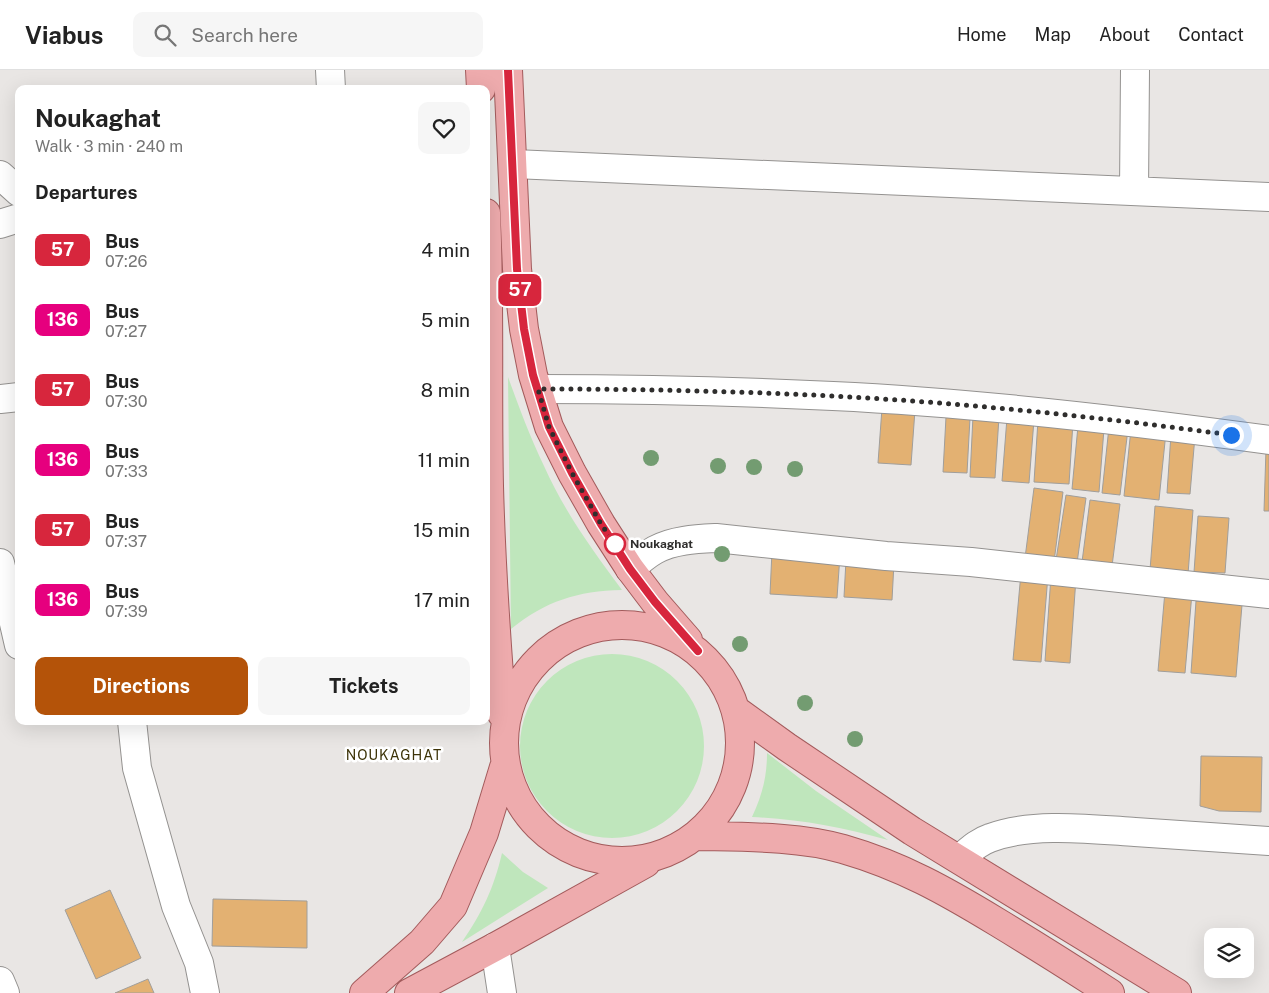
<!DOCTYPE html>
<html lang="en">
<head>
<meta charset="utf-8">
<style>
  :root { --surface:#fff; --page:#f6f6f6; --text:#222; --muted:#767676; --line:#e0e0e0; --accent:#b45309 }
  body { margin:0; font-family:"Public Sans",sans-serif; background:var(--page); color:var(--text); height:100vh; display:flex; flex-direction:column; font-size:19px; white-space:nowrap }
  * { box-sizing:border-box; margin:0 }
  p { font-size:16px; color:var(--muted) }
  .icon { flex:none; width:28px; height:28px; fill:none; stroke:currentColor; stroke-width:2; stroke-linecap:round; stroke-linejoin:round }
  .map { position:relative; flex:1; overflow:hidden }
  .sheet { position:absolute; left:15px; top:15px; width:475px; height:640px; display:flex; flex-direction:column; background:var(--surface); border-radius:10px; box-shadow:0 5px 20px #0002 }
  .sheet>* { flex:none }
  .badge { padding:0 10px; border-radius:8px; font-size:18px; line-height:32px }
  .fabs { position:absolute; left:1204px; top:858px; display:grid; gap:10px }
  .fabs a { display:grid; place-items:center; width:50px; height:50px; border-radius:10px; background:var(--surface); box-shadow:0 5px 20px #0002; font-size:25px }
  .you { position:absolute; width:25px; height:25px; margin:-12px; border:4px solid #fff; border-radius:50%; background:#1a73e8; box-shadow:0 0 0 8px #1a73e833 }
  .map>.badge { position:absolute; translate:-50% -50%; box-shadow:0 0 0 2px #fff }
  h2 { padding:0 20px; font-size:19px; line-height:45px }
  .round { display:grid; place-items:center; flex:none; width:52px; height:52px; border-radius:10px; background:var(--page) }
  .headline { display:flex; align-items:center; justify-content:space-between; height:85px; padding:0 20px }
  h1 { font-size:24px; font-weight:700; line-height:38px }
  .button { display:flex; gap:10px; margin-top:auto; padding:10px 20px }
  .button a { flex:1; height:58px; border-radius:10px; background:var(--accent); color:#fff; font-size:20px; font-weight:700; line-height:58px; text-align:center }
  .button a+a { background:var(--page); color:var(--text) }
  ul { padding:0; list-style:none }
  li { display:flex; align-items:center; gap:15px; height:70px; padding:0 20px }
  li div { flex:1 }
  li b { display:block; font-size:19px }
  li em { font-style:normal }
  li .badge { min-width:55px; font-weight:700; text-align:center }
  header { display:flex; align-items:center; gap:30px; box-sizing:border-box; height:70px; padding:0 25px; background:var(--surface); border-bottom:1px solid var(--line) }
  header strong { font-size:24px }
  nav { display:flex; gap:28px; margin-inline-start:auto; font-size:18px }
  .search { width:350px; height:45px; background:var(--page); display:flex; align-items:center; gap:12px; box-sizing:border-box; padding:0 18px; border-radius:10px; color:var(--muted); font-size:19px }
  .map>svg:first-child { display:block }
  .green { fill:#bfe6bc }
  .building { fill:#e3b172; stroke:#a09e9b }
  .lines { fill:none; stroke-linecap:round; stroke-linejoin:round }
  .street-casing { stroke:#949290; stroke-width:30 }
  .primary-casing { stroke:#a35b5c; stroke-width:30 }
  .street { stroke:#fff; stroke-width:28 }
  .primary { stroke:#eeabad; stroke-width:28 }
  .tree { fill:#739c71 }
  .line-casing { stroke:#fff; stroke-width:11 }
  .line { stroke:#d7263d; stroke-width:8 }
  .walk { stroke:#2f2e2d; stroke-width:5; stroke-dasharray:0 9 }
  .stop-dot { fill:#fff; stroke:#d7263d; stroke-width:2.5 }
  .labels { text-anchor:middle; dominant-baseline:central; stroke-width:5; stroke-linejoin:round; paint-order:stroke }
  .stop-label { font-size:12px; font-weight:bold; fill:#2f2e2d; stroke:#fff; text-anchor:start }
  .neighbourhood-label { font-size:14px; letter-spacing:1px; fill:#3d3308; stroke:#fff }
</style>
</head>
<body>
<header>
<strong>Viabus</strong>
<div class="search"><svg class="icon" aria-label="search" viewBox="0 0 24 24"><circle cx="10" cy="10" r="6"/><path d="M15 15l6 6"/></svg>Search here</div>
<nav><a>Home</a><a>Map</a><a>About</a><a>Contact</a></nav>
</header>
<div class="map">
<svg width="1269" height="923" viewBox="0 0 1269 923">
  <rect width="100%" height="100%" fill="#e9e6e4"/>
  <path class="green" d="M508,307C519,337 530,367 544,396C564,441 593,481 622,520C577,521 546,531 511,559Z
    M520 676a92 92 0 1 1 184 0a92 92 0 1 1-184 0Z
    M767,683L816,721L888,770C842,757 798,749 752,747C762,726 767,707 767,683Z
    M502,783L523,802L548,818L462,872C482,843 494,818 502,783Z"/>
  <path class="building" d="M882,338L915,340L911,395L878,393Z
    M973,346L999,347L995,408L970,407Z
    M946,347L970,348L967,403L943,402Z
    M1007,348L1034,350L1029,413L1002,411Z
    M1038,350L1073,352L1069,414L1034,412Z
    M1078,356L1104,359L1099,422L1072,419Z
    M1109,357L1128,359L1120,425L1102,423Z
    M1131,359L1166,362L1159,430L1124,426Z
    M1171,364L1195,366L1190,424L1167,423Z
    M1266,379H1269V441H1264Z
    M1034,418L1063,422L1054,492L1025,488Z
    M1066,425L1086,428L1077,493L1056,490Z
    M1090,430L1120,434L1112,496L1082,492Z
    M1155,436L1193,440L1188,504L1150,500Z
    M1198,446L1229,448L1225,503L1194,502Z
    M772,481L840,485L837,528L770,524Z
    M846,490L894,493L892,530L844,527Z
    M1021,503L1048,505L1041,592L1013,590Z
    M1051,506L1076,508L1070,593L1045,591Z
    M1165,521L1192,523L1185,603L1158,601Z
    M1196,531L1242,535L1236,607L1191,603Z
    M1201,686L1262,687L1261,742L1219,741L1200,736Z
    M110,820L141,888L96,909L65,840Z
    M213,829L307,831V878L212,876Z
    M148,909L154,923H115Z"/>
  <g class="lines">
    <g class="street-casing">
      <path id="street" d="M330,0L331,19
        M514,94L1269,127
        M0,105L19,122
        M1134,121L1135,0
        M0,154L19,148
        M538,319C636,319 734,321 833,326C979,333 1124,350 1269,370
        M0,329L19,327
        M0,493L19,575
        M630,499C638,492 646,485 655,480C673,470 696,469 716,468L886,486L971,492L1269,524
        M132,651L137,698L176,836L199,893L205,923
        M959,789C969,781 978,772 990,768C1032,752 1091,759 1135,762C1180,765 1224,768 1269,771
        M495,877L502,923
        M0,911L5,923"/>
    </g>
    <g class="primary-casing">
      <path id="primary" d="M480,0L481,19
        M508,0L517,199L524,259L533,305L549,357L572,403L601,454L630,499L655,532L688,570
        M486,143C490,234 487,325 489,416C491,493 496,568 502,644
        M504 673a118 118 0 1 1 236 0a118 118 0 1 1-236 0Z
        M737,641L787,677L912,761L1177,923
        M696,766C742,767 799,766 843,779C902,796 946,821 997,852C1035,875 1073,899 1110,923
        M364,923L422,872L453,836L484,763L504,697
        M409,923L495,877L646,793"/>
    </g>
    <use href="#street" class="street"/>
    <use href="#primary" class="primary"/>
  </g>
  <g class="tree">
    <circle cx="651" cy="388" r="8"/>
    <circle cx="718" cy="396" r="8"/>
    <circle cx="754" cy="397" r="8"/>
    <circle cx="795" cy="399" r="8"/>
    <circle cx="722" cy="484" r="8"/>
    <circle cx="740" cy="574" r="8"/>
    <circle cx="805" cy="633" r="8"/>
    <circle cx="855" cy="669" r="8"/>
  </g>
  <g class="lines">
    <g class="line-casing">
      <path id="line" d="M508,0L517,199L524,259L533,305L549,357L572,403L601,454L630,499L655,532L698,581"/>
    </g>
    <use href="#line" class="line"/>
    <path class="walk" d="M615,474L601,454L572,403L549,357L538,319C636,319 734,321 833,326C966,333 1099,347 1231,365"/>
  </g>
  <circle class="stop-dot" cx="615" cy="474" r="10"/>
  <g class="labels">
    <g class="stop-label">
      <text x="630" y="474">Noukaghat</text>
    </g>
    <g class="neighbourhood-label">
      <text x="394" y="685">NOUKAGHAT</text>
    </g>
  </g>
</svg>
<div class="fabs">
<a><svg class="icon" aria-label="layers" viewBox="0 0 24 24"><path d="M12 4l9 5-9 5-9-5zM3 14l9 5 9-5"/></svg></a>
</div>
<div class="you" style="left:1231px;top:365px"></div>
<b class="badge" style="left:520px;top:220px;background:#d7263d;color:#fff">57</b>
<section class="sheet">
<div class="headline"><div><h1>Noukaghat</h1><p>Walk · 3 min · 240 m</p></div><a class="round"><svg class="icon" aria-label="heart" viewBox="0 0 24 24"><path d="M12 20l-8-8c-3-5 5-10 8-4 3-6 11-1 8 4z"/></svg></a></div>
<h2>Departures</h2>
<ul>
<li><span class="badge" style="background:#d7263d;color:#fff">57</span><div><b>Bus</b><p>07:26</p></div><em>4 min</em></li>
<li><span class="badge" style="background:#e6007e;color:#fff">136</span><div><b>Bus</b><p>07:27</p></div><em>5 min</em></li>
<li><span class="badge" style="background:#d7263d;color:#fff">57</span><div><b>Bus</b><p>07:30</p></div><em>8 min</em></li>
<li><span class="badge" style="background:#e6007e;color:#fff">136</span><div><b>Bus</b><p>07:33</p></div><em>11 min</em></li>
<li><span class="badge" style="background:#d7263d;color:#fff">57</span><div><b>Bus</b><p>07:37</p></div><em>15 min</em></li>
<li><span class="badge" style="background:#e6007e;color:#fff">136</span><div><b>Bus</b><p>07:39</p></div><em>17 min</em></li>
</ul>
<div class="button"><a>Directions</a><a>Tickets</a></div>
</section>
</div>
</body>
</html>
